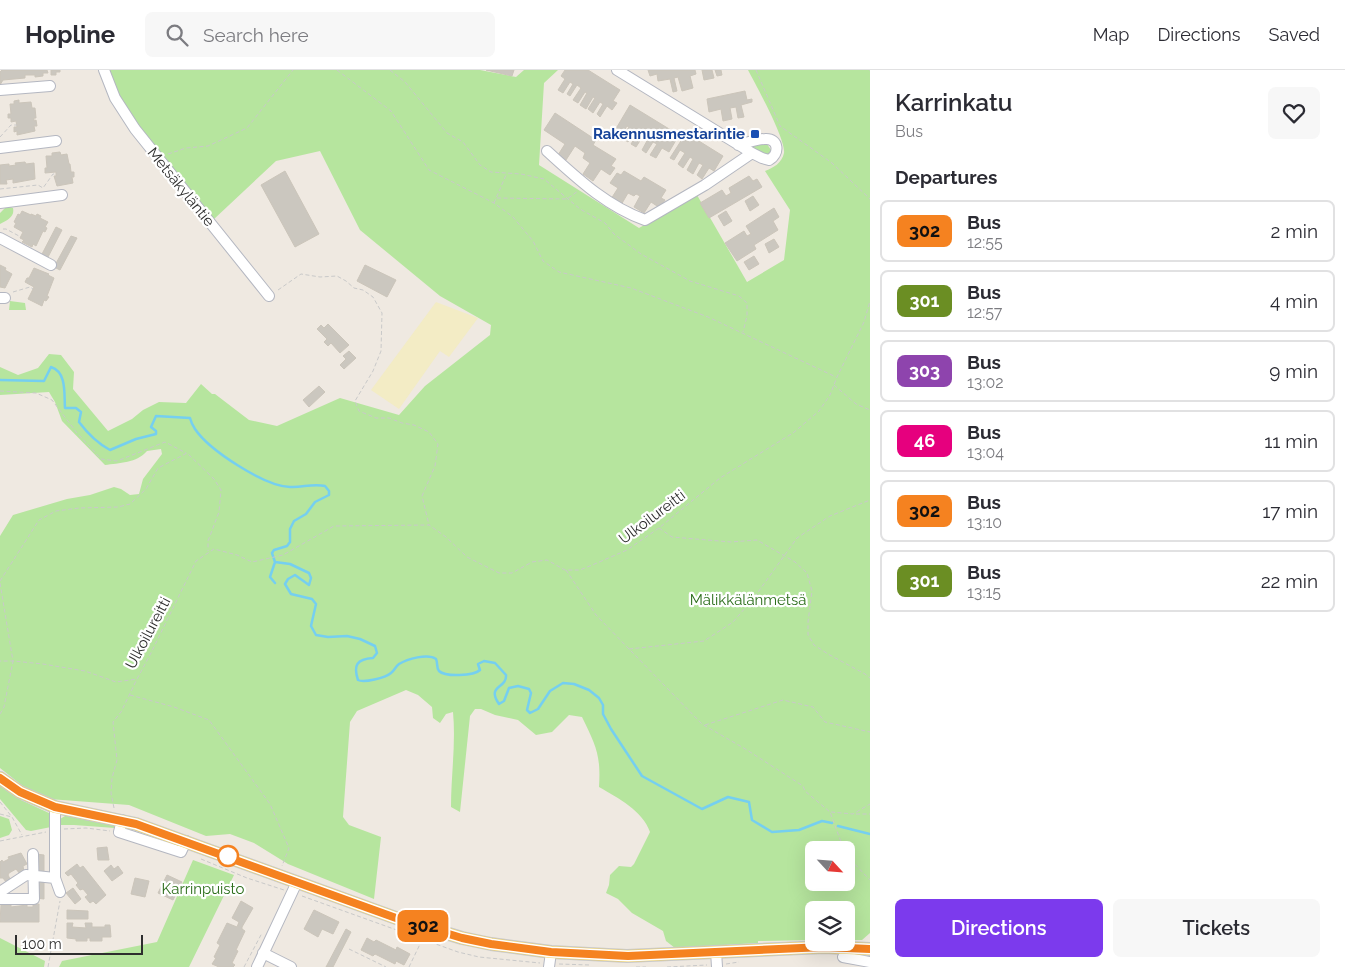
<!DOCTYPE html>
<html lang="en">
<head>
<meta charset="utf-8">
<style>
  :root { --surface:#fff; --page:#f7f7f7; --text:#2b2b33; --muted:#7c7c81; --line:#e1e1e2; --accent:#7c3aed }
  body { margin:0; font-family:Raleway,sans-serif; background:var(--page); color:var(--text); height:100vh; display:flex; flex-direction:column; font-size:19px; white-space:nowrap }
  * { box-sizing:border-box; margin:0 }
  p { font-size:16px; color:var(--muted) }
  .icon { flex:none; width:28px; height:28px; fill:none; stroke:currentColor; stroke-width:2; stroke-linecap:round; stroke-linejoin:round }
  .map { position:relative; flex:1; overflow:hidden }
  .panel { display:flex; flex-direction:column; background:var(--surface); width:475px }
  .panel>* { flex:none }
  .badge { padding:0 10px; border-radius:8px; font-size:18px; line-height:32px }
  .needle { width:32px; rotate:116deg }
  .tools { position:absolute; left:805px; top:771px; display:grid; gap:10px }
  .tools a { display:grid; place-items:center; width:50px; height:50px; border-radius:8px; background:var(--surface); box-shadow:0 5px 20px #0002; font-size:25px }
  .scale { position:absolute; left:15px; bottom:12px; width:128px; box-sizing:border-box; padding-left:5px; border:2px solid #2e2e2e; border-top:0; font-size:14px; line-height:18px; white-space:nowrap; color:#2e2e2e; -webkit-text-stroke:4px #fff; paint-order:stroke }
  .map>.badge { position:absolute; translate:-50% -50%; box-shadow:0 0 0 2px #fff }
  h2 { padding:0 25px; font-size:19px; line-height:45px }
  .round { display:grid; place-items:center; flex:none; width:52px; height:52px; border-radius:8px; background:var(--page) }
  .head { display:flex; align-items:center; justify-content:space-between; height:85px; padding:0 25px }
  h1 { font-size:24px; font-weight:600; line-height:38px }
  .cta { display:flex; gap:10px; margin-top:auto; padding:10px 25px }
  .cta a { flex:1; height:58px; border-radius:8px; background:var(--accent); color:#fff; font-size:20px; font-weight:600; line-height:58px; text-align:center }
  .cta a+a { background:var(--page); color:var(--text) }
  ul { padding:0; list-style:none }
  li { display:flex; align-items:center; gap:15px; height:62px; margin:0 10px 8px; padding:0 15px; border:2px solid var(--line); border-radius:8px }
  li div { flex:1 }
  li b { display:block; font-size:19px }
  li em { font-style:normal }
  li .badge { min-width:55px; font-weight:700; text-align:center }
  header { display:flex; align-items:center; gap:30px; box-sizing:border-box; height:70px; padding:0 25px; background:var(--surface); border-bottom:1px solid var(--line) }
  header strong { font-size:24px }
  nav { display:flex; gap:28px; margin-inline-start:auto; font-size:18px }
  .search { width:350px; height:45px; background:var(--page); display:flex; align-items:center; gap:12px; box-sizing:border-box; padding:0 18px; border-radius:8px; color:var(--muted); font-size:19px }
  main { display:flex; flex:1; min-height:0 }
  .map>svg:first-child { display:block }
  .green { fill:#b6e59e; fill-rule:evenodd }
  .sand { fill:#f3ecc5 }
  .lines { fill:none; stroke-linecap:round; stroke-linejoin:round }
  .stream { stroke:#75cff0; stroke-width:2.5 }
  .building { fill:#cbc7bf; stroke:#cbc5ba }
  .minor-casing { stroke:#b4b7c1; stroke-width:12 }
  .major-casing { stroke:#c9c9c9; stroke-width:14 }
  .path { stroke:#c9c9c9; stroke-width:1; stroke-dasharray:4 2.5; stroke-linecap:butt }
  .minor { stroke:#fff; stroke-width:10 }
  .major { stroke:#f2d163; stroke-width:12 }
  .line-casing { stroke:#fff; stroke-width:11 }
  .line { stroke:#f58220; stroke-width:8 }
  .transit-dot { fill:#1a4fb4; stroke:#fff; stroke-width:2 }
  .stop-dot { fill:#fff; stroke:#f58220; stroke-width:2.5 }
  .labels { text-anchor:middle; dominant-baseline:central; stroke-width:4.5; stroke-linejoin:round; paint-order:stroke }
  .transit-label { font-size:15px; font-weight:bold; fill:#164399; stroke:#fff; text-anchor:end }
  .street-label { font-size:15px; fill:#2e2e2e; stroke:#fff }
  .park-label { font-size:15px; fill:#2c6e1b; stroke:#fff }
</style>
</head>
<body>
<header>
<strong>Hopline</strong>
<div class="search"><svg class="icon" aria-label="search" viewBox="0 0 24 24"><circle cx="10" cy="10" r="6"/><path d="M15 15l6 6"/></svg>Search here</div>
<nav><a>Map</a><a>Directions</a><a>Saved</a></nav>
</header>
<main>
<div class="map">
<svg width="870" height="897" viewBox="0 0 870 897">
  <rect width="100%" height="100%" fill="#efe9e1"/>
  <path class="green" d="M109,0H480L516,7L524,0H558L544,13L539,95L639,158L697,125L747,212L784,190L790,140L765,101C773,98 782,93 784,83C786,70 756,15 748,0H870V863L862,870H846V840H814V870L758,871V873L675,878L666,871L663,861L632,843L618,829L606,823L609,815L610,805L619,796L631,797L634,794L650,762C643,741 618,728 599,717C601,685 596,676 582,647L569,645L552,662L536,665L518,650L495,645L481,639H475L470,646L460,742L451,737C451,705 456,674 453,642L446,644L440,653L433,648L432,637L418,625L406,620L357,641L350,652L343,747L349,755L381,767L374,829L288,794L254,773L230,764L206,766L129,735L49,729L24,717L0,698V466L13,445L67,429L90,425L114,417L121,419L130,425L139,424L143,409L162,384L161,379L147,381C137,393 119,393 105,395L62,351L55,332L49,322L0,325V297L18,305L38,298L49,284L61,285L74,302L73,319L108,361L132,349L143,340L159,332L186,333L201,314L212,324H215L249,350L277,356L340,328L399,345L425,316L490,265L491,255L440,226L360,160L320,81L276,91L213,150L140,59L118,25ZM814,780H846V812H814Z
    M767,74L771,80L768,85H764L751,78L752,76Z
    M7,136L13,138C15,147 7,150 0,154V143Z
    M10,231L25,233L26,240H9Z
    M0,715L21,730L49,743L51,757L31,761L26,760L0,729Z
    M0,746L9,749L12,760L9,765L0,768Z
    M65,746H68L116,756L115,758L74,755H59L60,749Z
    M193,790L234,805L189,897H59L62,891L157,872Z
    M0,868L45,891L44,897H0Z"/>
  <path class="sand" d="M436,232L478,248L449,287L440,281L399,339L371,320Z"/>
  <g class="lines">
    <path class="stream" d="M0,310L44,311L51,297C67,302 64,324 65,338H76L81,342L79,352C88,364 97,373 110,380L136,369L156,364V361L151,357L156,346L190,348C191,352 193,356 195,359C209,380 264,416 290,417C302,418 312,413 325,416L329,421V425L315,432L306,444L294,451L290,459V472L287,476L274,480L272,483L275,492L290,494L309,503L311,508L309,515L295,505L288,509L285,514L291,524L312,529L316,534L311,556L316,565L328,567L347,566L360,569L375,576L377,583L373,588C357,589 353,595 358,610C364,613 385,608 391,603C395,600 395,597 399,594C407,589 428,583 436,589C438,593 436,597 439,601C445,607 474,606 480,600L478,594L484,591L495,593L506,605C507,619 486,615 499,634L504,631L509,618L518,616L529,619L531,623L527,640L530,643L538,639L550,621L563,613L574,614L589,620L599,628L603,635V644L611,659L642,706L702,739L728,727L749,732L752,750L772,762L799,760L822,751L832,753
      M275,513L270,507L275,492
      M838,756L870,764"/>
  </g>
  <path class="building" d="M2,0H47L48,3H43V6L35,7V5H25V8L3,10L0,15V2Z
    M51,0H60V2H56V5H51Z
    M486,0H514L512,6Z
    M565,0H588L620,20L613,31L617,33L612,40L607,36L600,47L597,44L603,34L600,32L593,43L588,39L595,28L593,27L586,39L580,35L587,23L585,22L578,33L573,30L581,18L577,15L570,26L567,24L573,14L570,12L563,23L558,20L565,9L561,6Z
    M648,0H695L696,4L690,6L693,18L682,21L678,7L674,8L677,21L673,22L670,9L658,11L657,4L650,6Z
    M702,0H712L714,8L704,10Z
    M715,0H721L722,5L717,6Z
    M745,21L747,30L752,29V32L741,35L744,47L738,48L736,37L730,38L732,49L723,51L721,39L709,42L707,29Z
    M19,30V33L31,32L32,38H35L36,48H34V51L36,50L37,56H34L35,61L17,65V61L14,62V57H17L16,51L11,52V48H8V44H11L10,34H14V31Z
    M630,35L679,65L669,82L662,78L656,88L650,85L657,74L653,72L646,83L642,80L648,69L643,66L636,77L631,74L638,63L635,61L628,72L622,68L629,57L627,56L620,67L614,62Z
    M555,43L596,70L593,75L616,89L611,96L615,98L610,105L601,99L593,111L583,104L590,93L583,88L585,83L575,76L566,90L558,85L565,74L544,60Z
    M686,63L723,86L714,101L709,98L702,109L697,105L703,95L699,93L693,104L687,100L693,89L690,87L683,98L678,94L685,83L680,80L674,90L670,88Z
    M60,82L61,85L67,84L69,94H70L71,102H74V107H72L73,113L57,116L54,106H56V102L45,103V98H47L46,86H52V83Z
    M25,92L26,94L34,93L35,109L13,113V109L6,110L7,114H0V95L9,94V96L16,95L15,93Z
    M285,101L319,164L295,177L261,115Z
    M624,101L641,111L644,107L666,120L661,128L665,130L660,138L651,132L644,143L634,137L640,126L636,124L634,126L628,123L621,135L611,129L618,118L610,113L617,103L621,105Z
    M749,106L753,111L757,109L762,117L709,148L700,133L722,120L726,126L731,123L729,118Z
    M753,126L759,135L750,141L745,131Z
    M774,138L779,147L773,151L778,160L754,175L756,179L737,191L725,173L744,161L747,166L751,164L746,156Z
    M22,141L31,145V144L36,146L37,144L41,146L40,148L48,152L45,157L47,158L45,162L43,161L36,176L33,174L32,177L22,172L24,170L20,168L23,162L14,157L16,153L14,152L18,144L20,145Z
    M726,141L732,151L724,156L718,146Z
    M56,157L62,160L47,189L41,186Z
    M71,166L77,168L60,200L54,197Z
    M774,169L779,177L769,183L765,174Z
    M754,186L759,194L749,200L744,192Z
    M0,195L6,198L5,200L12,204L5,218L0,217Z
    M365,195L396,210L387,227L357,211Z
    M34,198L49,204L48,205L54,208L47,226L49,227L46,231L44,230L42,236L28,229L34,217L25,212L27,208H29Z
    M328,254L349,275L340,283L331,273L328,276L324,272L327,269L317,259L321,255L324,258Z
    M349,281L356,288L344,299L340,295L346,289L343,286Z
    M319,316L325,322L309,337L303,330Z
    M107,777L109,790H98L97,778Z
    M21,783L27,794L23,796L24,802L20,804L16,799L9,803L8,805L10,809L6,812L3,808H0V792L2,790L3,792L9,789L8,787Z
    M36,784L44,785V804H36Z
    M77,794L80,798L83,796L106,825L96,834L93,831L90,833L85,827L88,825L83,819L80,820L76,815L78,813L71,804L68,806L65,803Z
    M111,795L114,799L118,796L123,803L112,811L104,801Z
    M167,805L182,812L173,830L158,823Z
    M135,808L149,811L145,827L131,824Z
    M36,809H44V829L36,828Z
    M73,818L81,829L75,834L66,823Z
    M241,831L253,838L242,857V859L245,861L236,880L238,881L232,893L235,895L233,897H219L212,894L216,888L214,887L220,875L217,873L227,853L237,857L239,852L232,848Z
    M39,834V852H0L1,835H11V837L27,835V837H33V835Z
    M67,840L88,841V849H67Z
    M314,840L339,852L333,864L322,859L318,867L304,859Z
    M67,853H73L72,857L86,858L85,853H92V857H105V855H110L111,867H102V871H90V868H87V871H76V869L67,868Z
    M346,859L351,862L333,897H326Z
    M367,868L374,872L376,870L396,880L397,877L410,884L404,895L396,891L395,894L375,884L373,886L361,880Z"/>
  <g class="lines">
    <g class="minor-casing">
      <path id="minor" d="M104,0L115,28L135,59L269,226
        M617,0L752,83L762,88L769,90C780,84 779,68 765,69C756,69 747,73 738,75
        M0,20L50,16
        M0,78L56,71
        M547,81C577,108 606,136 645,150L705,115L752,83
        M0,133L62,125
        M0,168L51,195
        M0,228H5
        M55,737V808L60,822
        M122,750L119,762L181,782L186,771
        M0,822L26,805L55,808
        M0,829H34L33,784
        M716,881L717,897
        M263,883L291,897
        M843,887L870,892
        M257,897L297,812
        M549,897L551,882"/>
    </g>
    <g class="major-casing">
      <path id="major" d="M0,708L20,722L55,737L136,754L396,848L462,868L491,874L551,882L627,886L824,877L870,879"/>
    </g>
    <path class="path" d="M337,0L391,41L429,100L494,133L513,147L533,171L543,191L559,202L631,218L708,247L836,307
      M390,0L405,12L447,63L463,72L480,95L491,102L521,104L544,109L580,139L605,153L614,164L641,184L690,211L739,226L747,233V246L743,262
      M756,0L780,56L832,93L870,129
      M869,0H870
      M0,67L11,55H17
      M168,84L186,78L208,76L247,58L293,0
      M0,119L38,115L43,118L53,104H56
      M497,128L567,129L578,121
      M494,133L506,105
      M3,159H6L19,166
      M278,220L301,204L320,207L337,206L346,211L354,218L363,220L373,227L382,243L381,281L373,301L355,331L359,341L376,348H389L402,353L414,355L429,362L438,374L435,396L422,426L429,455
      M13,222L30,217L33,219
      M834,315L856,334L870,340
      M0,321L36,323L52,330L77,363L101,389L117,391L165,372L186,383
      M659,458L672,467L731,472L757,470L795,492L807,503L812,521L808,552V565L814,575L828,584L865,604L870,608
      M566,500L596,545L702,654L747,680L803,716L805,721L830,742L844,780
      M0,511L39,450L56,441L79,438L118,437L130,434L146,419L158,398L187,383L214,409L221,420L219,442L208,471V481
      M0,513L13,591H0
      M629,579L704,571L733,552L753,529L797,468L830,446L870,430
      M130,625L174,637L209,650L270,734L289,778L282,796
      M0,644L4,637L13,591L43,594L85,601L116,612L137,609L151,583L196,491L214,479L237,485L252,492L283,485L334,456L429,455L446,467L467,487L499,503H512L532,492L547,490L565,500H580L597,493L627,480L659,458L720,408L793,363L819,341L830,325L837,307L864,252L870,231
      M705,655L783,630L813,637L825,652L870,662
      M0,732L12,747L22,765
      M114,738L111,723L112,708L117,690L113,652L121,642L137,609
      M831,742L853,744L870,734
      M0,744L12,747
      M856,744H870
      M64,759L86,758L110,761
      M0,771L46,762
      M846,785L870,810
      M201,789L247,808L284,820
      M302,826L458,882L479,887L540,893
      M349,879L386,897
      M559,894L590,895
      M726,894L739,892
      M48,897L60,831
      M244,897L262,863
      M409,897L422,870
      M636,897H646
      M667,897L707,895"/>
    <use href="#minor" class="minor"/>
    <use href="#major" class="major"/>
  </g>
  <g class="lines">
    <g class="line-casing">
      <path id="line" d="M0,708L20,722L55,737L136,754L396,848L462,868L491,874L551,882L628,886L824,877L870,879"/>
    </g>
    <use href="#line" class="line"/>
  </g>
  <rect class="transit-dot" x="750" y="59" width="10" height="10" rx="2.5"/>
  <circle class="stop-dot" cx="228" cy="786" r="10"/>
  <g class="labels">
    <g class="transit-label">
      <text x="745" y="64">Rakennusmestarintie</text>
    </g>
    <g class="street-label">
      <text transform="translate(181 117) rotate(51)">Metsäkyläntie</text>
      <text transform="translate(652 447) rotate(-37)">Ulkoilureitti</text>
      <text transform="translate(148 563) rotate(-62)">Ulkoilureitti</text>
    </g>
    <g class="park-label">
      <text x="748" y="530">Mälikkälänmetsä</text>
      <text x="203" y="819">Karrinpuisto</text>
    </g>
  </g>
</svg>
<div class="tools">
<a><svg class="needle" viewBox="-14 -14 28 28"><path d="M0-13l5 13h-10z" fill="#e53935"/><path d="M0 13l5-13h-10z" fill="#7c7c81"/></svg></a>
<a><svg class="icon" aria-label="layers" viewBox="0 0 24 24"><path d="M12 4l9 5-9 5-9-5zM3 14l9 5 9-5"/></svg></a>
</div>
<div class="scale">100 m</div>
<b class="badge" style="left:423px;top:856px;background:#f58220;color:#111">302</b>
</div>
<section class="panel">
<div class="head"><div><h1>Karrinkatu</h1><p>Bus</p></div><a class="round"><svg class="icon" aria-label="heart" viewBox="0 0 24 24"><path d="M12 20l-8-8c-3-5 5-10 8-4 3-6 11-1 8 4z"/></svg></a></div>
<h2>Departures</h2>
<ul>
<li><span class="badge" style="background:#f58220;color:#111">302</span><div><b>Bus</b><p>12:55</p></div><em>2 min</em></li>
<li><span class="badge" style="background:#6b8e23;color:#fff">301</span><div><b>Bus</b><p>12:57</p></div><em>4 min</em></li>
<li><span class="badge" style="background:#8e44ad;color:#fff">303</span><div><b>Bus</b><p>13:02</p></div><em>9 min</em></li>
<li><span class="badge" style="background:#e6007e;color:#fff">46</span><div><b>Bus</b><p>13:04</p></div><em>11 min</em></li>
<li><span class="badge" style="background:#f58220;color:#111">302</span><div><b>Bus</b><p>13:10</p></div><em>17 min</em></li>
<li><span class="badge" style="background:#6b8e23;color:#fff">301</span><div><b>Bus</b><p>13:15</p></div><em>22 min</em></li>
</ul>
<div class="cta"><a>Directions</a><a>Tickets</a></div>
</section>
</main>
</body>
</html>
